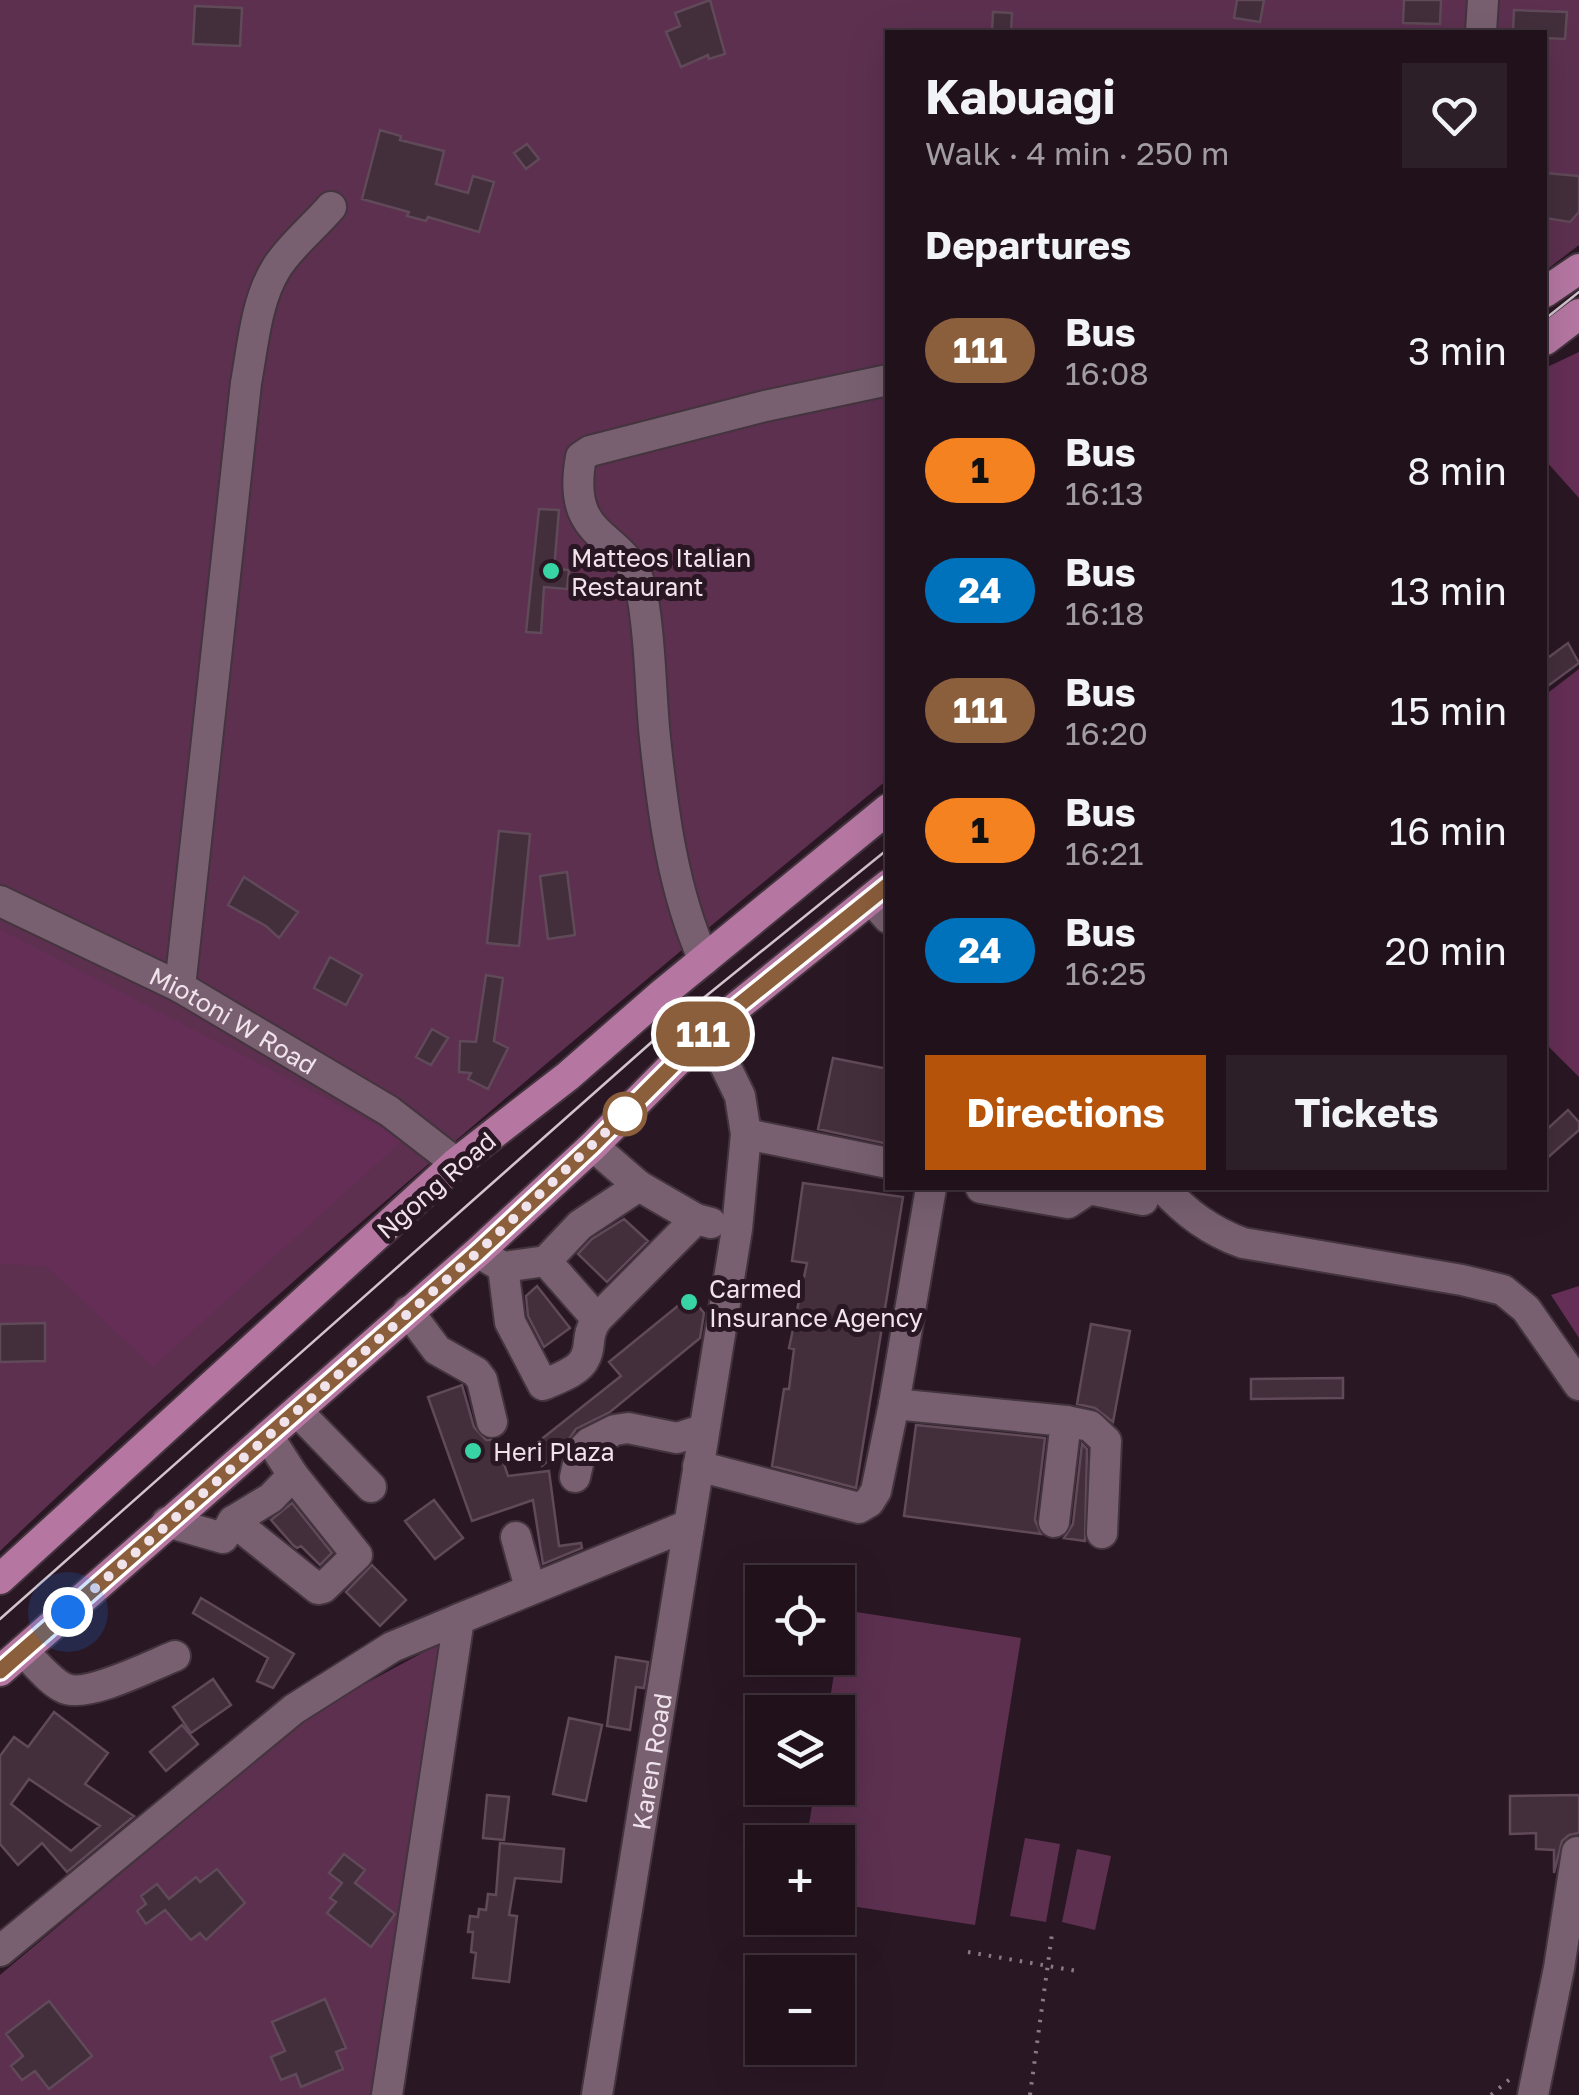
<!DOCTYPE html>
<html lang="en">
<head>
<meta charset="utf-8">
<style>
  :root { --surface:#20111b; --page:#2d1f28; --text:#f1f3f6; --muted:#a29da3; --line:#3d313a; --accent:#b45309 }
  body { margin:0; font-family:"Golos Text",sans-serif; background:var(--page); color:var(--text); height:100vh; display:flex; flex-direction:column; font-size:38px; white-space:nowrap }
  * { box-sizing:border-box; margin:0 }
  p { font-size:32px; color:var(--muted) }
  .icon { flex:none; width:55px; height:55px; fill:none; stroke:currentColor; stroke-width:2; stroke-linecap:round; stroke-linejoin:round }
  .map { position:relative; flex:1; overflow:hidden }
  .drawer { position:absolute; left:885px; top:30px; width:662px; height:1160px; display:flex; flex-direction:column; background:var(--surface); border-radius:0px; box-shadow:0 10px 40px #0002,0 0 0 2px var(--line) }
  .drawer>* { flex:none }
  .badge { padding:0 20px; border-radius:32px; font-size:35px; line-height:65px }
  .controls { position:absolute; left:745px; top:1565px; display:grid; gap:20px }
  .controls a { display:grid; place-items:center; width:110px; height:110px; border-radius:0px; background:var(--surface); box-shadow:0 10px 40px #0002,0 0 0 2px var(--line); font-size:50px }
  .you { position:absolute; width:50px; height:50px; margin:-25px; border:8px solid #fff; border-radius:50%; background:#1a73e8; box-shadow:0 0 0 15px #1a73e833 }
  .map>.badge { position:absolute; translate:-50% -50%; box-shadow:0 0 0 5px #fff }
  h2 { padding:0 40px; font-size:38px; line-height:90px }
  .round { display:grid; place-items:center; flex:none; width:105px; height:105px; border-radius:0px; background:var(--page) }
  .head { display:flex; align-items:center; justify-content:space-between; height:170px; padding:0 40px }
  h1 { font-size:48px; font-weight:700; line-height:75px }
  .primary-button { display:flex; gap:20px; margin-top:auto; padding:20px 40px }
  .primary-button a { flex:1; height:115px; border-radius:0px; background:var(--accent); color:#fff; font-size:40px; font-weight:700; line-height:115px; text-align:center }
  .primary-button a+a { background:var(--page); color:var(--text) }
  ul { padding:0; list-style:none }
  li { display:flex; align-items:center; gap:30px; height:120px; padding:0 40px }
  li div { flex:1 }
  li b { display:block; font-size:38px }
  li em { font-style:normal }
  li .badge { min-width:110px; font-weight:700; text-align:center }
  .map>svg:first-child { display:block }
  .green { fill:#5d3050 }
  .forest { fill:#652e56 }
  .building { fill:#432e3c; stroke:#604958; stroke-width:2.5; fill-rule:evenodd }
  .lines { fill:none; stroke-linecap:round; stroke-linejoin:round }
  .minor-casing { stroke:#43343e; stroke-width:34 }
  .major-casing { stroke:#43343e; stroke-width:34 }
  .path { stroke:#8b7a85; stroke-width:4; stroke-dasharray:2.5 8; stroke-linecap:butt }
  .minor { stroke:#786070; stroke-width:30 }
  .major { stroke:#b577a2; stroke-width:30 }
  .tram { stroke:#d2c3cd; stroke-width:2.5 }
  .line-casing { stroke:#fff; stroke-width:22 }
  .line { stroke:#8b5e3c; stroke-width:15 }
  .walk { stroke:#f1e3ec; stroke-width:10; stroke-dasharray:0 18 }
  .poi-dot { fill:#38d4a6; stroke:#2a1724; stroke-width:4 }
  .stop-dot { fill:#fff; stroke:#8b5e3c; stroke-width:5 }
  .labels { text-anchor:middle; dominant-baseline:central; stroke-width:10; stroke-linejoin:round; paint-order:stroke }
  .poi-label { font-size:25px; fill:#f1e3ec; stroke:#2a1724; text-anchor:start }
  .street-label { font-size:25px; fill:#f1e3ec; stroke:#2a1724 }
</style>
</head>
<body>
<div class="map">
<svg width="1579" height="2095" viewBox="0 0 1579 2095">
  <rect width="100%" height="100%" fill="#2a1724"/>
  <path class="green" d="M0,0H1579V245L1545,271V32H888L887,780C585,1030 283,1279 0,1551Z
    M844,1610L1021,1638L975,1925L838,1904V1842H806L815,1788H838V1712H828Z
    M446,1640L377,2095H0V1975L311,1713Z
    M1025,1838L1060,1844L1046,1922L1010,1916Z
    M1077,1849L1111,1856L1095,1930L1062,1922Z"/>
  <path class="forest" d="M1579,352V498L1545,460V368Z
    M1579,669V1077L1545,1043V695Z
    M0,929L404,1139L153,1367L46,1266L0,1264Z
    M1579,1286V1338L1551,1295Z"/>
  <path class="building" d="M710,0L725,54L709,59L708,55L681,67L666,32L680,26L675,13Z
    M1237,0H1264L1260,22L1234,18Z
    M1404,0H1441L1440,24L1403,23Z
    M195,6L242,8L240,46L193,44Z
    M1514,10L1567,12L1565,39L1545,38V32H1513Z
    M993,12L1012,13L1011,32H992Z
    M380,130L401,136L400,140L444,151L436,184L468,193L473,176L494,182L479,232L428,217L426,221L407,216L409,212L362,199Z
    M527,144L539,159L526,169L514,153Z
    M1545,173L1579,176V212L1570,222L1545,218Z
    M539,509L559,510L554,569L569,570L567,589L544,587L541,633L526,632Z
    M1568,643L1579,663L1545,688V660Z
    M499,831L530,834L519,946L487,943Z
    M567,872L575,935L548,939L540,876Z
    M244,877L298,912L279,938L266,926L228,905Z
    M330,957L362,975L346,1005L314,988Z
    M486,975L503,978L494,1041L508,1048L488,1089L468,1079L471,1073L459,1072L460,1041L476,1042Z
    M432,1029L448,1038L431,1065L416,1057Z
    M833,1058L888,1069V1144L818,1129Z
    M1568,1110L1579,1122V1130L1545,1160V1131Z
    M803,1183L903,1197L856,1488L772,1466L784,1389H789L794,1349L789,1348L807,1263L792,1261Z
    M624,1219L648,1241L607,1282L578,1254L592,1239Z
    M537,1286L570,1328L544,1347L528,1316L526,1296Z
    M690,1296L704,1313L700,1338L610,1412L576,1429L562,1449L542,1466L529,1449L621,1376L609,1362Z
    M45,1323V1361L0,1362V1324Z
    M1091,1324L1130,1331L1113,1422L1095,1408L1077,1404Z
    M1343,1378V1398L1251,1399V1379Z
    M462,1385L474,1427L486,1440H496L508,1476L549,1471L559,1546L581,1543L582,1548L543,1564L533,1500L472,1521L428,1397Z
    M916,1425L1045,1438L1035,1520L1041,1534L904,1516Z
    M1082,1444L1087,1449L1085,1541L1064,1538L1073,1524Z
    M434,1500L463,1538L435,1559L405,1521Z
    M292,1503L332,1553L320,1565L301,1546L297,1548L293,1545L271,1520Z
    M372,1565L406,1600L380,1626L346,1592Z
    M201,1598L294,1654L273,1688L257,1681L268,1658L193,1613Z
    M616,1657L648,1662L644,1688L636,1687L630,1730L607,1726Z
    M213,1679L231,1705L191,1733L173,1707Z
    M54,1712L108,1753L85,1784L134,1816L67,1872L42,1843L18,1865L0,1844V1756L14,1737L28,1747ZM29,1779L66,1804L100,1826L71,1851L11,1804Z
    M569,1718L602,1725L586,1801L553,1794Z
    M182,1725L198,1744L166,1771L150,1752Z
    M487,1795L509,1797L504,1840L483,1838Z
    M1579,1795V1833L1569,1835L1562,1841L1554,1873V1850L1536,1849V1833L1510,1834V1796Z
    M500,1843L564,1849L561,1882L515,1878L509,1915L517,1916L509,1982L473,1978L476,1953L471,1952L473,1932H468L470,1916L478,1917L479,1909L486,1910L488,1894L496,1895Z
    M344,1854L365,1870L355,1883L395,1914L371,1947L327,1913L336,1902L330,1898L342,1883L329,1873Z
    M217,1869L245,1903L206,1940L200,1933L191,1940L165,1910L146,1924L137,1911L146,1904L141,1896L157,1884L169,1899L196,1877L200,1882Z
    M325,1999L346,2048L336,2052L343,2069L301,2087L296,2074L281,2080L271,2057L285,2051L272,2022Z
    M49,2001L92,2056L49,2089L35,2071L22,2080L11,2066L23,2056L6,2034Z"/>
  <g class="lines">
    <g class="minor-casing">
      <g id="minor">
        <path d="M1481,32L1483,0"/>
        <path d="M871,899L888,918"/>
        <path id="s1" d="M0,901L180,987L389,1111L456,1163"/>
        <path d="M704,960C673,891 663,813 655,738C650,690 651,641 642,594C631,529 564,548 581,457L590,451L765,406L888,380"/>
        <path d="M180,987L246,383C253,345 256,300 277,267C292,244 314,227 331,207"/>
        <path d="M746,1134L888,1163"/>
        <path d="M639,1186L696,1219L711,1223"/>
        <path d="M981,1188L1068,1203L1089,1189L1143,1200"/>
        <path d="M1163,1188C1186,1213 1210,1231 1243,1243L1462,1280L1503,1290L1526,1309L1579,1385"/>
        <path d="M489,1259L503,1267L546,1261L580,1225L639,1186L593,1146"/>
        <path d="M546,1261L597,1319"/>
        <path d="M503,1267L510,1322L543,1385C556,1379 579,1372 585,1358C592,1345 585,1337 597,1319L696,1219"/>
        <path d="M408,1311L437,1350L476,1372L482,1380L492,1422"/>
        <path d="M894,1404L1066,1421L1054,1522"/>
        <path d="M297,1411L371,1487"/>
        <path d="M1066,1421L1090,1426L1106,1441L1102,1533"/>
        <path d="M698,1466L859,1508L869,1502L876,1491L894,1404L931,1188"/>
        <path d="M575,1477L581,1451L589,1443L615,1430L628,1428L677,1438L702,1430"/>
        <path d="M233,1521L318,1589L323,1588L357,1555L293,1475"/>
        <path d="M167,1522L223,1538L233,1521L271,1498L293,1475L268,1436"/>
        <path d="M516,1537L530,1588"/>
        <path d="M23,1651C35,1662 49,1681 64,1688C86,1699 152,1665 175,1656"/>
        <path d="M0,1951L294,1709L392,1647L459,1619"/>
        <path d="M387,2095L459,1619L689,1525"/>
        <path id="s2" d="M597,2095L737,1229L746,1134L740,1096L708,1030"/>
        <path d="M1533,2095L1559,1968L1577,1852"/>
      </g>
    </g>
    <g class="major-casing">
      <path id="major" d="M1545,292L1579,269
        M1545,340L1579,314
        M0,1579L456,1163L568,1076L662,994L888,809
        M0,1671L478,1252L593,1146L708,1030L888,885"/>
    </g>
    <path class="path" d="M968,1952L1077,1971
      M1030,2095L1052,1934
      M1491,2095L1510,2079"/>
    <use href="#minor" class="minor"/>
    <use href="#major" class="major"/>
    <path class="tram" d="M1545,319L1579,292
      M0,1619L680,1017L888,849"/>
  </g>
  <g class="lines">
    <g class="line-casing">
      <path id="line" d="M0,1671L478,1252L592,1146L708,1030L888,885"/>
    </g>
    <use href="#line" class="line"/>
    <path class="walk" d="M68,1612L478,1252L625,1114"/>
  </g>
  <g class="poi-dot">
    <circle cx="551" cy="571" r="10"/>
    <circle cx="689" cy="1302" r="10"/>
    <circle cx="473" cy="1451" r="10"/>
  </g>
  <circle class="stop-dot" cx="625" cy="1114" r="20"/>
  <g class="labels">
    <g class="poi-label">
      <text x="571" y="557">Matteos Italian<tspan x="571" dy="29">Restaurant</tspan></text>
      <text x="709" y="1288">Carmed<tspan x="709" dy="29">Insurance Agency</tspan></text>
      <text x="493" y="1451">Heri Plaza</text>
    </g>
    <g class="street-label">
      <text stroke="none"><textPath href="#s1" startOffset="262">Miotoni W Road</textPath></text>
      <text transform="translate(436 1185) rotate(-41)">Ngong Road</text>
      <text stroke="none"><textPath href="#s2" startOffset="338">Karen Road</textPath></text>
    </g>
  </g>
</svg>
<div class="controls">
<a><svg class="icon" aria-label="locate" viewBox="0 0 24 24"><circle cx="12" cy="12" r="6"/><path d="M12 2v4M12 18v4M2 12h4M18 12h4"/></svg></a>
<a><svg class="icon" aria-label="layers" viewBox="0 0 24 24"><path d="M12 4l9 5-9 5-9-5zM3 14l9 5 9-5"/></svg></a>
<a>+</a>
<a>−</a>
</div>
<div class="you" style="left:68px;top:1612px"></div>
<b class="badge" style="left:703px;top:1034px;background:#8b5e3c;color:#fff">111</b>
<section class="drawer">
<div class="head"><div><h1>Kabuagi</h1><p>Walk · 4 min · 250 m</p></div><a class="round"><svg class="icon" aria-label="heart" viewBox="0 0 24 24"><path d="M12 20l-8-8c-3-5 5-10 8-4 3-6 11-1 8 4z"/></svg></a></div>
<h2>Departures</h2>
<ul>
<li><span class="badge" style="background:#8b5e3c;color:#fff">111</span><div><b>Bus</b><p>16:08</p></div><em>3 min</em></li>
<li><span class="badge" style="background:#f58220;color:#111">1</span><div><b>Bus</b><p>16:13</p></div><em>8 min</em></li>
<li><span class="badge" style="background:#0072bc;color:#fff">24</span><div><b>Bus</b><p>16:18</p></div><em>13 min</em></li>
<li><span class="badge" style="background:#8b5e3c;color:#fff">111</span><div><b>Bus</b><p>16:20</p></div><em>15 min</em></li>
<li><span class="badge" style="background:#f58220;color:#111">1</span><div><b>Bus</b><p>16:21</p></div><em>16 min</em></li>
<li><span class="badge" style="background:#0072bc;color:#fff">24</span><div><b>Bus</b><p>16:25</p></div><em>20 min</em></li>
</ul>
<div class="primary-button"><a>Directions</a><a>Tickets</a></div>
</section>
</div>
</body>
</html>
